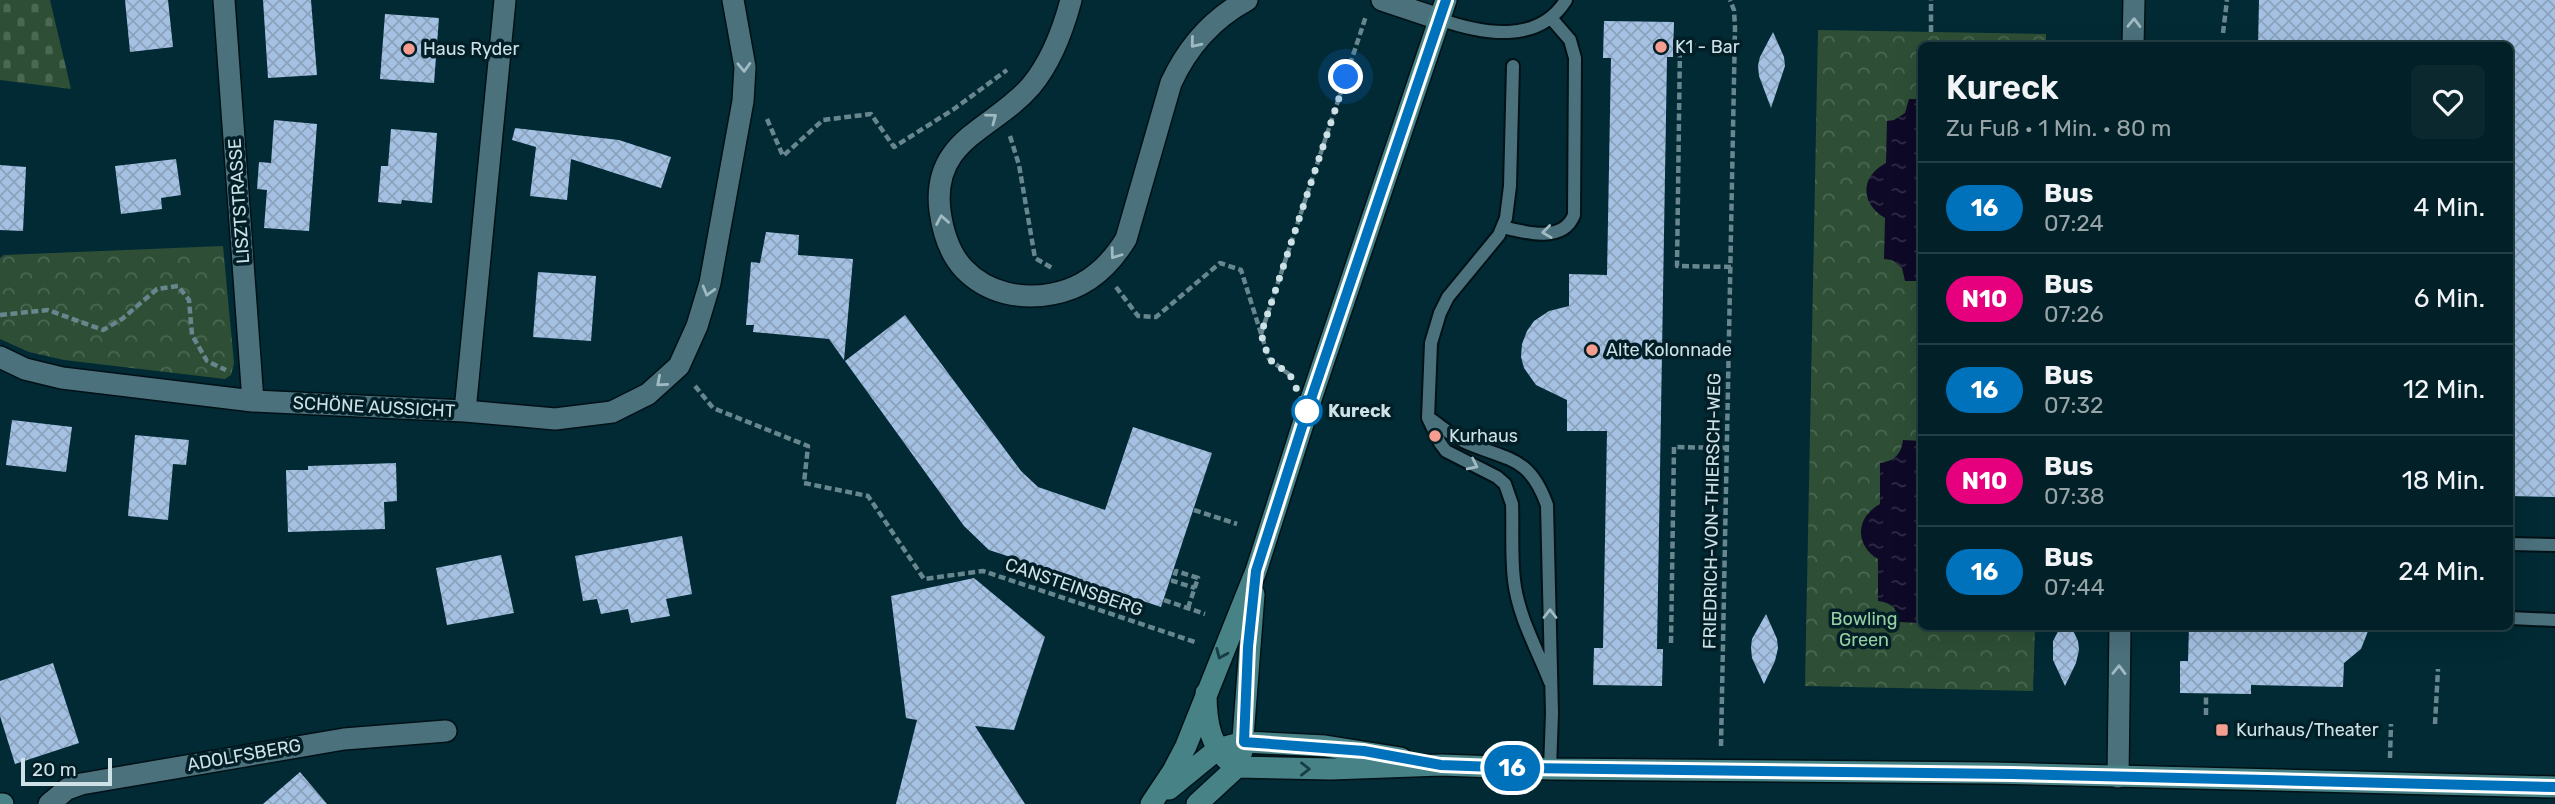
<!DOCTYPE html>
<html lang="de">
<head>
<meta charset="utf-8">
<style>
  :root { --surface:#012027; --page:#0b282f; --text:#f1f3f6; --muted:#96a3a7; --line:#233e44 }
  body { margin:0; font-family:Rubik,sans-serif; background:var(--page); color:var(--text); height:100vh; display:flex; flex-direction:column; font-size:26px; white-space:nowrap }
  * { box-sizing:border-box; margin:0 }
  p { font-size:23px; color:var(--muted) }
  .icon { flex:none; width:38px; height:38px; fill:none; stroke:currentColor; stroke-width:2; stroke-linecap:round; stroke-linejoin:round }
  .map { position:relative; flex:1; overflow:hidden }
  .sheet { position:absolute; left:1918px; top:42px; width:595px; height:588px; display:flex; flex-direction:column; background:var(--surface); border-radius:10px; box-shadow:0 7px 28px #0002,0 0 0 2px var(--line) }
  .sheet>* { flex:none }
  .badge { padding:0 14px; border-radius:23px; font-size:24px; line-height:46px }
  .scale { position:absolute; left:21px; bottom:18px; width:91px; box-sizing:border-box; padding-left:7px; border:4px solid #cde1e7; border-top:0; font-size:19px; line-height:24px; white-space:nowrap; color:#cde1e7; -webkit-text-stroke:5px #021f27; paint-order:stroke }
  .you { position:absolute; width:35px; height:35px; margin:-18px; border:5px solid #fff; border-radius:50%; background:#1a73e8; box-shadow:0 0 0 10px #1a73e833 }
  .map>.badge { position:absolute; translate:-50% -50%; box-shadow:0 0 0 4px #fff }
  .round { display:grid; place-items:center; flex:none; width:74px; height:74px; border-radius:10px; background:var(--page) }
  .head { display:flex; align-items:center; justify-content:space-between; height:119px; padding:0 28px }
  h1 { font-size:33px; font-weight:600; line-height:52px }
  ul { padding:0; list-style:none }
  li { display:flex; align-items:center; gap:21px; height:91px; padding:0 28px; border-top:2px solid var(--line) }
  li div { flex:1 }
  li b { display:block; font-size:26px }
  li em { font-style:normal }
  li .badge { min-width:77px; font-weight:700; text-align:center }
  .map>svg:first-child { display:block }
  .forest { fill:url(#forest-crowns) }
  .cemetery { fill:url(#cemetery-stones) }
  .water { fill:url(#water-ripples) }
  .building { fill:url(#building-cross-hatch) }
  .lines { fill:none; stroke-linecap:round; stroke-linejoin:round }
  .lane-casing { stroke:#011116; stroke-width:16 }
  .street-casing { stroke:#011116; stroke-width:24 }
  .secondary-casing { stroke:#011116; stroke-width:24 }
  .path { stroke:#67868e; stroke-width:4.5; stroke-dasharray:7 3.5; stroke-linecap:butt }
  .lane { stroke:#4b717d; stroke-width:12 }
  .street { stroke:#4b717d; stroke-width:21 }
  .secondary { stroke:#478286; stroke-width:21 }
  .oneway { stroke:#a0bac2 }
  .oneway2 { stroke:#173d44 }
  .line-casing { stroke:#fff; stroke-width:16 }
  .line { stroke:#0072bc; stroke-width:10 }
  .walk { stroke:#cde1e7; stroke-width:7; stroke-dasharray:0 12.6 }
  .poi-dot { fill:#f59d8e; stroke:#021f27; stroke-width:2.5 }
  .stop-dot { fill:#fff; stroke:#0072bc; stroke-width:3.5 }
  .labels { text-anchor:middle; dominant-baseline:central; stroke-width:7; stroke-linejoin:round; paint-order:stroke }
  .poi-label { font-size:18px; fill:#cde1e7; stroke:#021f27; text-anchor:start }
  .street-label { font-size:18px; fill:#cde1e7; stroke:#021f27 }
  .stop-label { font-size:18px; font-weight:bold; fill:#cde1e7; stroke:#021f27; text-anchor:start }
  .park-label { font-size:18px; fill:#97d0a2; stroke:#021f27 }
</style>
</head>
<body>
<div class="map">
<svg width="2555" height="804" viewBox="0 0 2555 804">
  <defs>
    <pattern id="forest-crowns" width="20" height="18" patternUnits="userSpaceOnUse" patternTransform="scale(1.75)"><rect width="20" height="18" fill="#2e4f35"/><path d="M2 6a3 3 0 1 1 6 0M12 15a3 3 0 1 1 6 0" fill="none" stroke="#4b6852"/></pattern>
    <pattern id="cemetery-stones" width="16" height="16" patternUnits="userSpaceOnUse" patternTransform="scale(1.75)"><rect width="16" height="16" fill="#2e4f35"/><path d="M2 7V4a2 2 0 0 1 4 0v3zM10 15v-3a2 2 0 0 1 4 0v3z" fill="#4b6852"/></pattern>
    <pattern id="water-ripples" width="26" height="14" patternUnits="userSpaceOnUse" patternTransform="scale(1.75)"><rect width="26" height="14" fill="#0e0926"/><path d="M2 4q2-2 4 0t4 0M15 11q2-2 4 0t4 0" fill="none" stroke="#302d46"/></pattern>
    <pattern id="building-cross-hatch" width="8" height="8" patternUnits="userSpaceOnUse" patternTransform="scale(1.75)"><rect width="8" height="8" fill="#a4c1e3"/><path d="M0 0l8 8M0 8l8-8" fill="none" stroke="#8aa2bc"/></pattern>
  </defs>
  <rect width="100%" height="100%" fill="#012a34"/>
  <path class="forest" d="M1818,30L2046,34V45L1922,46V626L2035,627L2033,691L1805,686Z
    M223,246L234,363L231,375L225,379L64,360L29,352L0,339V258L4,255Z"/>
  <path class="cemetery" d="M0,0H50L71,89L0,80Z"/>
  <path class="water" d="M1909,99H1921V281H1905L1902,268L1892,260L1884,259L1885,218C1860,203 1860,177 1886,163L1887,121L1894,120L1905,113Z
    M1903,440L1921,441V623L1899,622C1898,609 1891,602 1878,601V559C1855,545 1855,518 1880,504V463C1895,461 1901,454 1903,440Z"/>
  <path class="building" d="M125,0H168L173,47L130,52Z
    M263,0H311L317,75L268,78Z
    M2259,0H2555V497L2510,496V46H2258Z
    M385,14L439,18L434,83L380,79Z
    M1604,21L1674,22L1673,57H1667L1657,649H1663L1662,686L1593,685L1594,648H1603L1607,431H1567V400L1536,385L1524,368L1521,357L1522,344L1527,331L1534,321L1549,311L1569,306V274L1607,275L1611,58H1603Z
    M1773,32L1784,57L1785,66L1771,108L1759,76L1758,65L1760,57Z
    M274,120L317,124L309,231L264,228L267,190L257,189L259,162L271,163Z
    M515,128L619,140L671,157L661,188L571,159L567,200L530,196L536,147L512,140Z
    M391,129L437,133L432,203L402,200L401,204L378,202L381,166H388Z
    M176,159L181,195L161,198L162,209L121,214L115,166Z
    M0,165L26,167L23,231L0,230Z
    M766,232L799,235L798,255L853,259L844,360L829,339L753,332L754,325H746L751,262L760,263Z
    M538,272L596,276L591,341L533,337Z
    M905,315L1021,471L1038,487L1105,510L1133,427L1212,453L1161,607L989,550L964,526L845,361Z
    M12,420L72,427L66,472L6,465Z
    M135,435L189,440L186,465L173,464L168,520L128,516Z
    M396,463L397,501L384,502L385,529L288,532L286,470H308V466Z
    M682,536L692,594L666,599L670,616L631,623L628,609L601,614L597,599L583,601L575,556Z
    M501,555L514,613L447,625L436,568Z
    M974,578L1045,637L1014,730L975,726L1025,804H896L917,720L906,718L891,596Z
    M1766,614L1777,639L1778,648L1775,661L1764,684L1752,658L1751,647L1752,639Z
    M2061,626H2071L2078,641L2079,650L2076,663L2065,686L2053,660V641Z
    M2189,626H2370L2361,649L2344,663L2343,687L2251,685V694L2180,693V661H2188Z
    M53,663L79,743L15,764L0,716V681Z
    M300,772L327,804H263Z"/>
  <g class="lines">
    <g class="lane-casing">
      <path id="lane" d="M1439,19C1482,34 1538,45 1566,0
        M1513,66L1510,186L1506,218L1499,235L1448,297L1440,313L1431,343L1428,418L1440,443L1446,451L1497,477L1505,484L1512,504C1513,529 1511,555 1514,580C1518,616 1537,649 1550,682
        M1503,227C1526,233 1563,243 1574,215L1575,58L1570,40L1551,18
        M1429,418C1441,426 1452,436 1465,442C1508,461 1529,455 1547,505L1552,713L1550,769
        M2510,544L2555,545
        M2510,618L2555,620"/>
    </g>
    <g class="street-casing">
      <path id="street" d="M224,0L253,401
        M1071,0C1063,30 1051,62 1031,86C993,130 931,139 940,211C943,233 949,253 964,269C987,293 1021,300 1052,294C1086,288 1109,267 1126,239L1171,83C1188,46 1212,19 1247,0
        M1382,0L1439,19
        M2133,46L2134,0
        M0,357L25,369L62,378L253,401L465,411L555,419L612,412L648,394L679,366L697,326L710,283L743,101L745,67L733,0
        M465,411L505,0
        M2118,777L2120,626
        M49,804L67,789L81,784L344,739L446,731"/>
    </g>
    <g class="secondary-casing">
      <path id="secondary" d="M1206,693C1206,722 1210,751 1237,767L1331,769L1441,765L1550,769L1992,773L2555,787
        M1169,789L1218,749L1244,742L1325,746L1401,758
        M0,804H3
        M1151,804L1173,771L1186,746L1256,571L1310,402L1446,0
        M1197,804L1237,767L1242,751L1254,594"/>
    </g>
    <path class="path" d="M1931,32V0
      M2223,33L2227,0
      M767,119L783,156L823,120L871,114L894,147L954,109L1007,70
      M1010,136L1019,165L1035,258L1052,268
      M1731,267L1677,266L1680,45L1735,46
      M1116,287L1138,316L1156,317L1220,263L1241,270L1269,359L1290,375
      M0,315L48,310L103,330L122,319L157,289L178,286L189,300L192,335L207,361L226,370
      M1261,334L1366,16
      M1662,355L1729,356
      M695,386L713,408L808,446L804,483L868,496L924,579L983,571L1195,642
      M1194,510L1237,524
      M1164,600L1205,614
      M1188,608L1198,578L1176,571L1173,581L1195,588
      M1671,643L1674,447L1727,448
      M2206,715V694
      M2435,724L2438,669
      M1721,746L1735,28L1734,10L1730,0
      M2390,758L2391,724"/>
    <use href="#lane" class="lane"/>
    <use href="#street" class="street"/>
    <use href="#secondary" class="secondary"/>
  </g>
  <defs><path id="oneway-chevron" d="M-2-3.5L2.5 0L-2 3.5" fill="none" stroke-width="1.6" stroke-linecap="round" stroke-linejoin="round" transform="scale(1.75)"/></defs>
  <g class="oneway">
    <use href="#oneway-chevron" transform="translate(2134 23) rotate(-89)"/>
    <use href="#oneway-chevron" transform="translate(1195 43) rotate(129)"/>
    <use href="#oneway-chevron" transform="translate(744 67) rotate(88)"/>
    <use href="#oneway-chevron" transform="translate(992 118) rotate(-37)"/>
    <use href="#oneway-chevron" transform="translate(942 220) rotate(-100)"/>
    <use href="#oneway-chevron" transform="translate(1547 232) rotate(173)"/>
    <use href="#oneway-chevron" transform="translate(1115 254) rotate(126)"/>
    <use href="#oneway-chevron" transform="translate(708 291) rotate(106)"/>
    <use href="#oneway-chevron" transform="translate(661 382) rotate(139)"/>
    <use href="#oneway-chevron" transform="translate(1473 465) rotate(26)"/>
    <use href="#oneway-chevron" transform="translate(1550 614) rotate(-90)"/>
    <use href="#oneway-chevron" transform="translate(2119 670) rotate(-89)"/>
  </g>
  <g class="oneway2">
    <use href="#oneway-chevron" transform="translate(1221 654) rotate(113)"/>
    <use href="#oneway-chevron" transform="translate(1305 769)"/>
  </g>
  <g class="lines">
    <g class="line-casing">
      <path id="line" d="M1446,0L1310,402L1256,571L1248,647L1244,742L1364,751L1441,765L1523,768L2012,774L2555,787"/>
    </g>
    <use href="#line" class="line"/>
    <path class="walk" d="M1307,411L1290,375L1269,359L1261,334L1346,77"/>
  </g>
  <g class="poi-dot">
    <circle cx="1661" cy="47" r="7"/>
    <circle cx="409" cy="49" r="7"/>
    <circle cx="1592" cy="350" r="7"/>
    <circle cx="1435" cy="436" r="7"/>
    <rect x="2215" y="723" width="14" height="14" rx="3.5"/>
  </g>
  <circle class="stop-dot" cx="1307" cy="411" r="14"/>
  <g class="labels">
    <g class="poi-label">
      <text x="1675" y="47">K1 - Bar</text>
      <text x="423" y="49">Haus Ryder</text>
      <text x="1606" y="350">Alte Kolonnade</text>
      <text x="1449" y="436">Kurhaus</text>
      <text x="2236" y="730">Kurhaus/Theater</text>
    </g>
    <g class="street-label">
      <text transform="translate(239 201) rotate(-94)">LISZTSTRASSE</text>
      <text transform="translate(374 407) rotate(3)">SCHÖNE AUSSICHT</text>
      <text transform="translate(1712 511) rotate(-89)">FRIEDRICH-VON-THIERSCH-WEG</text>
      <text transform="translate(1074 587) rotate(19)">CANSTEINSBERG</text>
      <text transform="translate(244 755) rotate(-10)">ADOLFSBERG</text>
    </g>
    <g class="stop-label">
      <text x="1328" y="411">Kureck</text>
    </g>
    <g class="park-label">
      <text x="1864" y="619">Bowling<tspan x="1864" dy="21">Green</tspan></text>
    </g>
  </g>
</svg>
<div class="scale">20 m</div>
<div class="you" style="left:1346px;top:77px"></div>
<b class="badge" style="left:1512px;top:768px;background:#0072bc;color:#fff">16</b>
<section class="sheet">
<div class="head"><div><h1>Kureck</h1><p>Zu Fuß · 1 Min. · 80 m</p></div><a class="round"><svg class="icon" aria-label="heart" viewBox="0 0 24 24"><path d="M12 20l-8-8c-3-5 5-10 8-4 3-6 11-1 8 4z"/></svg></a></div>
<ul>
<li><span class="badge" style="background:#0072bc;color:#fff">16</span><div><b>Bus</b><p>07:24</p></div><em>4 Min.</em></li>
<li><span class="badge" style="background:#e6007e;color:#fff">N10</span><div><b>Bus</b><p>07:26</p></div><em>6 Min.</em></li>
<li><span class="badge" style="background:#0072bc;color:#fff">16</span><div><b>Bus</b><p>07:32</p></div><em>12 Min.</em></li>
<li><span class="badge" style="background:#e6007e;color:#fff">N10</span><div><b>Bus</b><p>07:38</p></div><em>18 Min.</em></li>
<li><span class="badge" style="background:#0072bc;color:#fff">16</span><div><b>Bus</b><p>07:44</p></div><em>24 Min.</em></li>
</ul>
</section>
</div>
</body>
</html>
